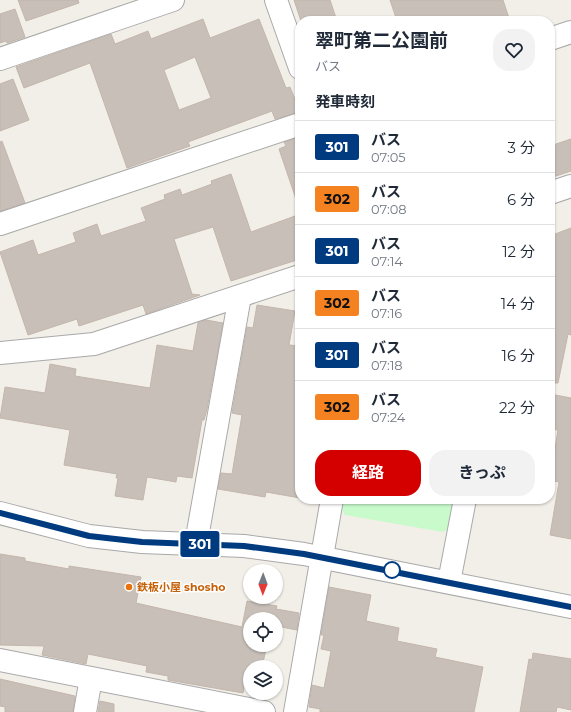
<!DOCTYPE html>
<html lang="ja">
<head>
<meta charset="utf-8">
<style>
  :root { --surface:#fff; --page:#f2f2f3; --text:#1f2937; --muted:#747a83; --line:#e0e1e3; --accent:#d40000 }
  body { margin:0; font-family:Montserrat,"Noto Sans JP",sans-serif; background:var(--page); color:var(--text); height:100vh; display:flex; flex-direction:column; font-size:15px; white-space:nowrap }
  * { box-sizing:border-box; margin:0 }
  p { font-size:13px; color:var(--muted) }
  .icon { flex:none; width:22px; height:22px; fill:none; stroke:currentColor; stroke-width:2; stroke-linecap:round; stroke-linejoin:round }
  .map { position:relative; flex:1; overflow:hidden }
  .details { position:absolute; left:295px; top:16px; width:260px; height:488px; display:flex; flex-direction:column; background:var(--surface); border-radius:16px; box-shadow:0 1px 3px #0004 }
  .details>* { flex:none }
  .badge { padding:0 8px; border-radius:3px; font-size:14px; line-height:26px }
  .needle { width:26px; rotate:181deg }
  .fabs { position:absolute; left:243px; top:564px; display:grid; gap:8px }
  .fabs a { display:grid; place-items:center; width:40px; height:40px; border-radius:50%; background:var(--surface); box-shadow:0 1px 3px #0004; font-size:20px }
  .map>.badge { position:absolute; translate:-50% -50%; box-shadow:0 0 0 2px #fff }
  h2 { padding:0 20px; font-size:15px; line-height:36px }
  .round { display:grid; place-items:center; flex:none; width:42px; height:42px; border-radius:16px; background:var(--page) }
  .summary { display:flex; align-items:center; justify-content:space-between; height:68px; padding:0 20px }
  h1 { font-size:19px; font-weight:700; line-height:30px }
  .action { display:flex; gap:8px; margin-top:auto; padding:8px 20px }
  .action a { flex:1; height:46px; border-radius:16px; background:var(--accent); color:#fff; font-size:16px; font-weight:700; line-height:46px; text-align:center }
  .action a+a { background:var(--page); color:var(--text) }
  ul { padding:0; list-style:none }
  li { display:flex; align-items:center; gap:12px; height:52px; padding:0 20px; border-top:1px solid var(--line) }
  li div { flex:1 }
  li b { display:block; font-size:15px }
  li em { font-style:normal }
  li .badge { min-width:44px; font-weight:700; text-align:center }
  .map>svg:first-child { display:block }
  .park { fill:#c8facc }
  .building { fill:#c7bfb8; stroke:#c4b6ab; fill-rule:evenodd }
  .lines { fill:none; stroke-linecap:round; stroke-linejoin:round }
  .street-casing { stroke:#a9a9a9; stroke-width:24 }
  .street { stroke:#fff; stroke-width:22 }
  .line-casing { stroke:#fff; stroke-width:9 }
  .line { stroke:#003b80; stroke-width:6 }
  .stop-dot { fill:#fff; stroke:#003b80; stroke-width:2 }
  .food-dot { fill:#e8710a; stroke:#fff; stroke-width:1.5 }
  .labels { text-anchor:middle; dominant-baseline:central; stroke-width:3; stroke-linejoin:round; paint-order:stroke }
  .food-label { font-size:11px; font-weight:bold; fill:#c56008; stroke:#fff; text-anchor:start }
</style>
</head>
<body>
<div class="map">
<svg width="571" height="712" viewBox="0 0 571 712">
  <rect width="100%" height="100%" fill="#f2efe9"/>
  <path class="park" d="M342,499H456L450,528L443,532L345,515L340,506Z"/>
  <path class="building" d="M18,0H78L79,3L26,21Z
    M294,0H330L337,21H301Z
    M390,0H503L510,21H397Z
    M15,9L25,37L7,43L6,41L0,43V14Z
    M203,19L210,38L259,19L286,88L290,87L300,112L275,119L272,111L188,142L190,146L127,168L90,63L24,88L16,67L111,34L115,44L148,31L151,39ZM195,57L211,98L179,110L164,70Z
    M13,79L29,120L0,131V84Z
    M300,137V201L297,202L279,149L286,146L284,142Z
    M571,139V171L550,178V146Z
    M2,141L25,203L0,211V142Z
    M231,174L251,232L295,216L300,229V259L231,281L213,227L174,239L192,294L200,295L146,314L143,305L79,326L77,319L28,335L0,252L33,240L38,255L76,242L73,233L97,224L101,236L146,221L141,208L165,199L164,195L180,189L182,195L212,184L211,181Z
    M571,228V335L568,334L558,383H550V342L553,324H550V236Z
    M257,305L295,311L289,345L300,346V498L266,492L265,497L218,489L221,473L232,474L242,415L232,413L247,327L253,328Z
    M206,320L223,323L207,409L204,420H202L192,478L177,476L176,482L147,477L143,500L115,496L118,478H116L117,474L64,465L70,430L0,418L5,387L45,393L50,364L76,369L75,376L150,388L157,345L193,351L198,323Z
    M550,394L571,398V539L550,535L559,482L550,480L558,430L550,429Z
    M0,554L25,558V561L69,569V566L141,577L136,603L242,627L247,601L277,606L276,609L299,613L297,630L276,626V619H250V645H267L262,667H248L243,693L168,680V676L146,672L147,666L88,654L86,664L42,655L44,646L0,645Z
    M329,587L371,595L366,621L399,628L397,641L437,649L435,657L483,667L474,712H320V709L309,707L312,685L324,688L331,651L321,649L324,635H321Z
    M533,653L571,659V710L557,707L556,712H520L529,659L532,660Z
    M0,679L75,696L73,712H5V707L0,706Z
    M100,701L114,704V712H98Z"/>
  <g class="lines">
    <g class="street-casing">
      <path id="street" d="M276,0L300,68
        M550,39L571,32
        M0,59L173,0
        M550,193L571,186
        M0,224L300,124
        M0,353L94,344L300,276
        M0,513L89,536L142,542L244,546L304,554L571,607
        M196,543L240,296
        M449,582L465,499
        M0,660L264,712
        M85,712L91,678
        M295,712L332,499"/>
    </g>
    <use href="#street" class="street"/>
  </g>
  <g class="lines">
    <g class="line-casing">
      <path id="line" d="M0,513L89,536L142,542L244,546L304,554L571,607"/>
    </g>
    <use href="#line" class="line"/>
  </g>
  <circle class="stop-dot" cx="392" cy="570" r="8"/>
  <circle class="food-dot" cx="129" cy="587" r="4"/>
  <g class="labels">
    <g class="food-label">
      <text x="137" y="587">鉄板小屋 shosho</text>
    </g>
  </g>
</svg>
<div class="fabs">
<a><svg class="needle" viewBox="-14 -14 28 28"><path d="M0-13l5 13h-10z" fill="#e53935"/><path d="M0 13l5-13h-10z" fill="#747a83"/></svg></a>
<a><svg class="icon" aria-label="locate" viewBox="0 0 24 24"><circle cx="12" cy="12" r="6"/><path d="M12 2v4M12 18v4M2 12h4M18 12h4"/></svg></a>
<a><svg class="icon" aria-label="layers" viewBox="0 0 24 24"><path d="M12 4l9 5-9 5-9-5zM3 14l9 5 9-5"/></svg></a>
</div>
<b class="badge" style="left:200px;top:544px;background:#003b80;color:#fff">301</b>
<section class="details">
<div class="summary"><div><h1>翠町第二公園前</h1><p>バス</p></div><a class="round"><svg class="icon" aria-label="heart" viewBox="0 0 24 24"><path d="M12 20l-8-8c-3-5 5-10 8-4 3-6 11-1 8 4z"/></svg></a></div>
<h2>発車時刻</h2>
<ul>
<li><span class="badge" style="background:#003b80;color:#fff">301</span><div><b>バス</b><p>07:05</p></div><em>3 分</em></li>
<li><span class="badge" style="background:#f58220;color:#111">302</span><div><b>バス</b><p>07:08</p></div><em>6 分</em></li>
<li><span class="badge" style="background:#003b80;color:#fff">301</span><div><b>バス</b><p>07:14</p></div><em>12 分</em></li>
<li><span class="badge" style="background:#f58220;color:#111">302</span><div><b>バス</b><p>07:16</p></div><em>14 分</em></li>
<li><span class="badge" style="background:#003b80;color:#fff">301</span><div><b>バス</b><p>07:18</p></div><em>16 分</em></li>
<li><span class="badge" style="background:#f58220;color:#111">302</span><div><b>バス</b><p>07:24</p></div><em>22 分</em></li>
</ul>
<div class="action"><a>経路</a><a>きっぷ</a></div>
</section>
</div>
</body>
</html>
